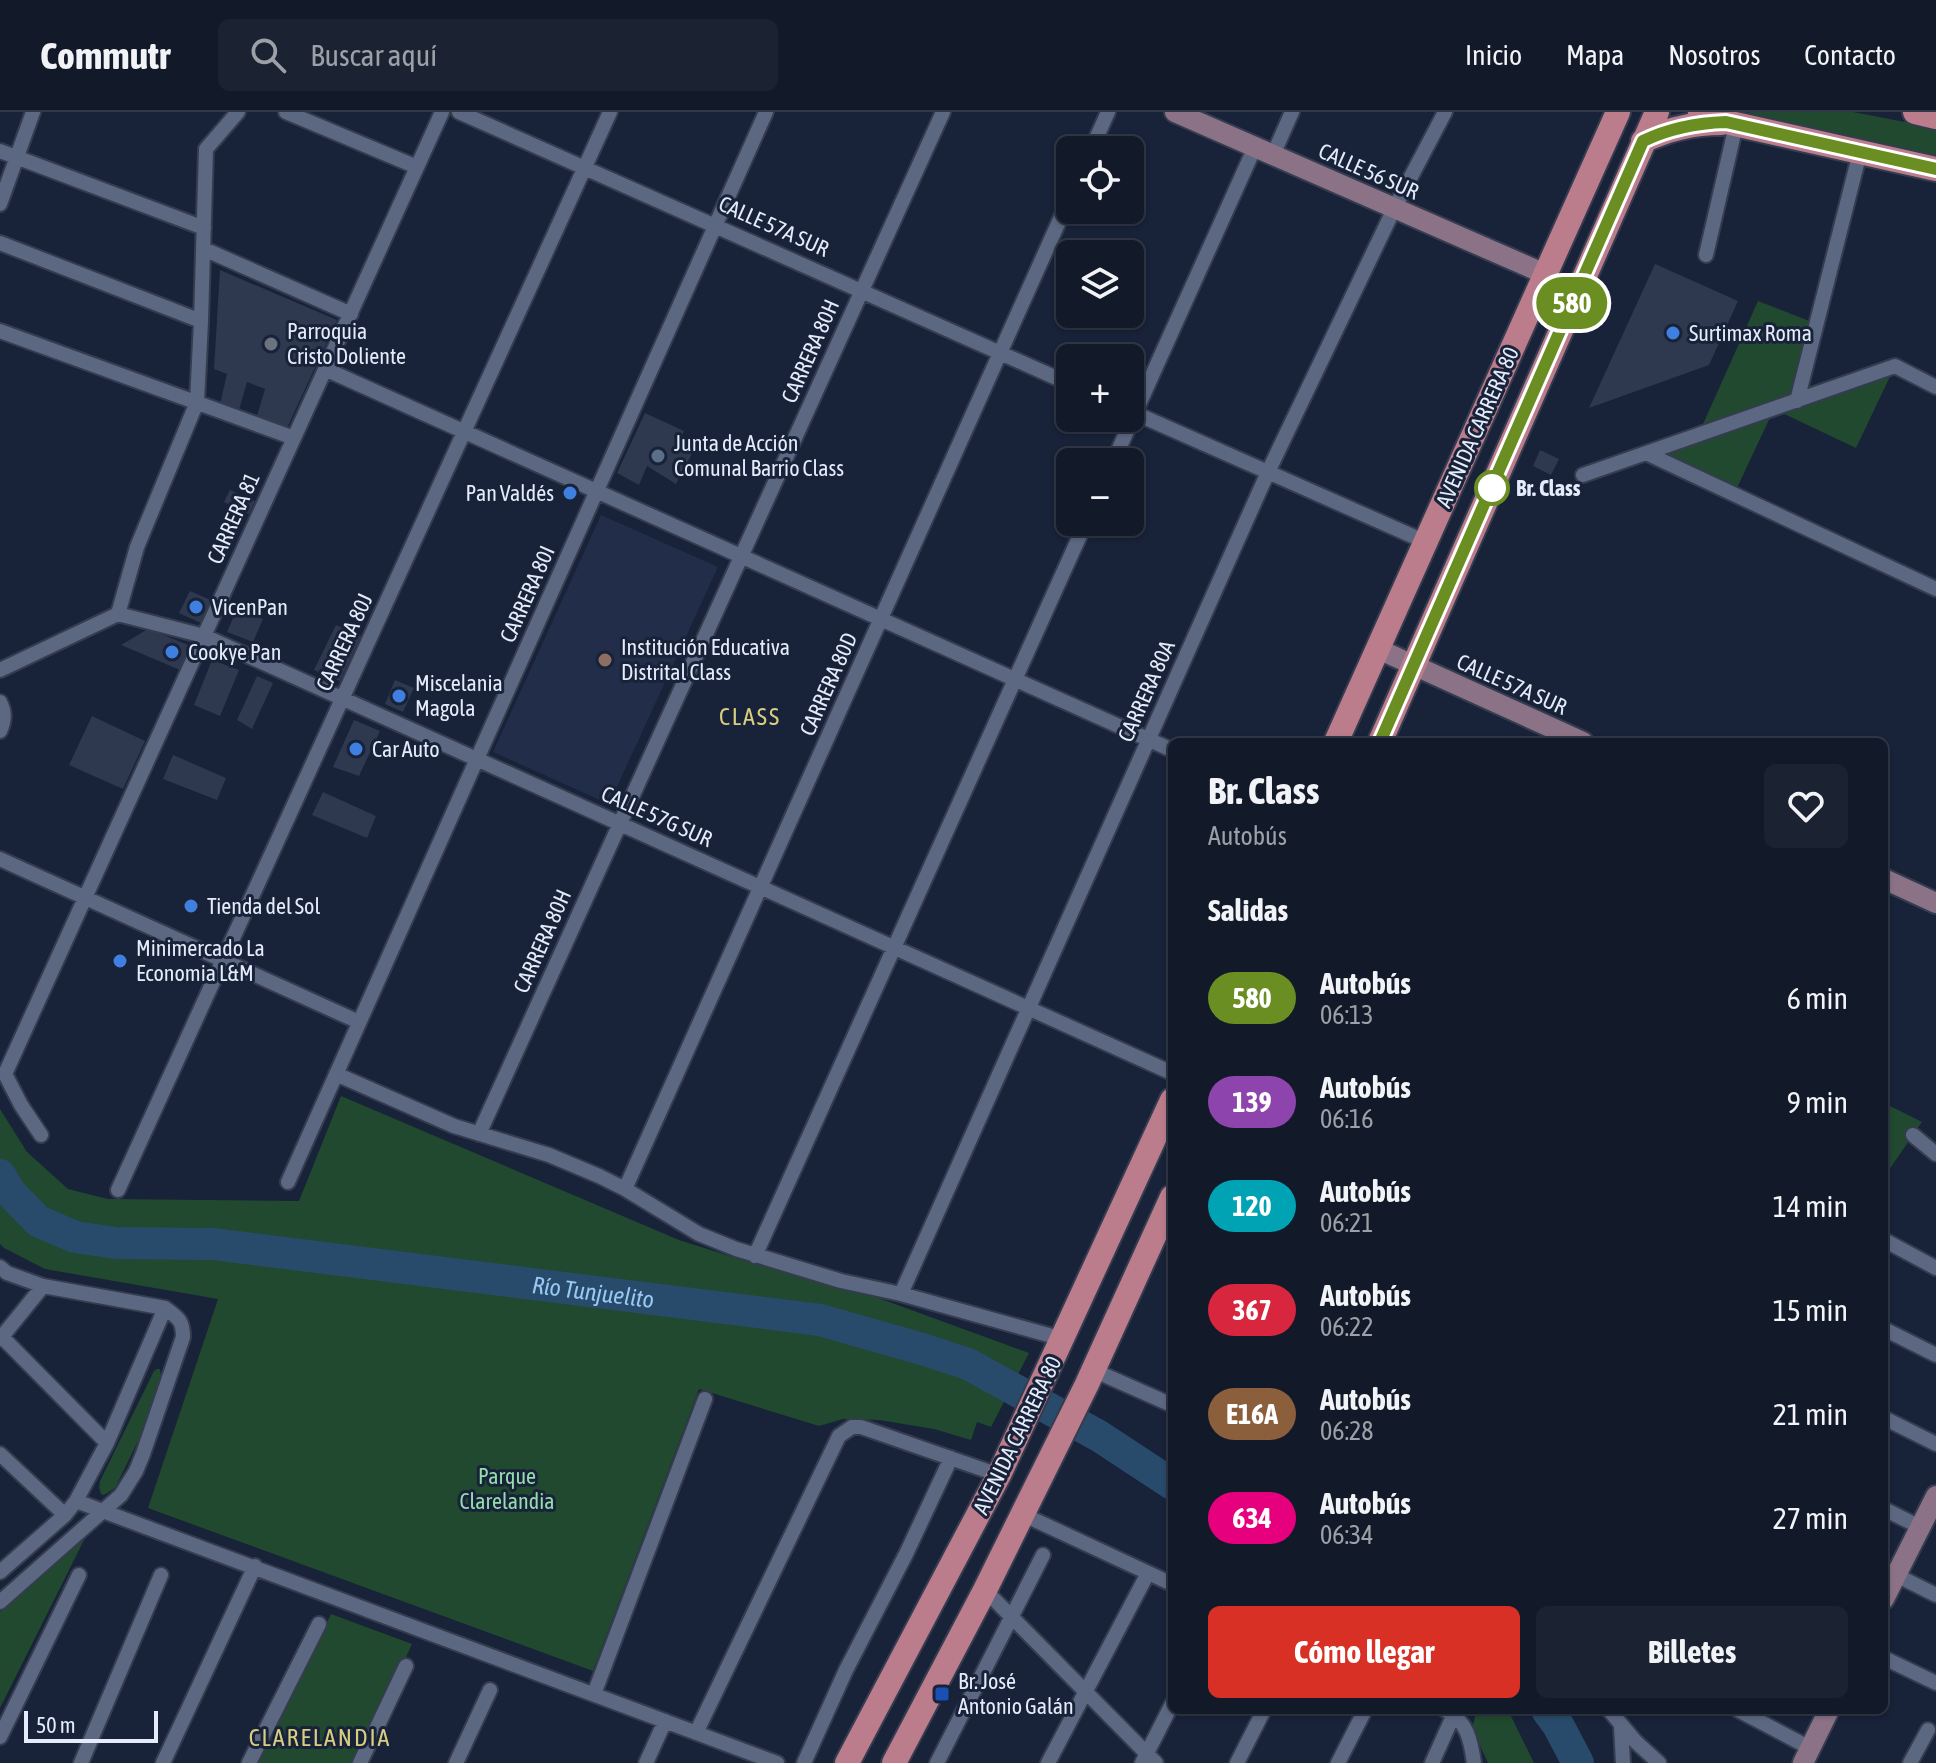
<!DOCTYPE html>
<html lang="es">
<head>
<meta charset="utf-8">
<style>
  :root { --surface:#121a2a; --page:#1b2332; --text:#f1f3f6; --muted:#9ca1a8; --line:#313847; --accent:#d93025 }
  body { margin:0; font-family:"Asap Condensed",sans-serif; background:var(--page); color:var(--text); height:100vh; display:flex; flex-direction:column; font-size:30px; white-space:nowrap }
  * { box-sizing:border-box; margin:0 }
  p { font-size:26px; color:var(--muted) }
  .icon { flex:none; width:44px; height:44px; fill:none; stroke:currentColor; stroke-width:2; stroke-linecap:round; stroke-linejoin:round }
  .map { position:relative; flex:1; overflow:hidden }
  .details { position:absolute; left:1168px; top:626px; width:720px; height:976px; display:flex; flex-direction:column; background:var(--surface); border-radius:12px; box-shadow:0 2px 6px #0004,0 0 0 2px var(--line) }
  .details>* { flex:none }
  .badge { padding:0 16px; border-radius:26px; font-size:28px; line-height:52px }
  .controls { position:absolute; left:1056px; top:24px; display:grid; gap:16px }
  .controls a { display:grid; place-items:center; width:88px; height:88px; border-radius:12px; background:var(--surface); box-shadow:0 2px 6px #0004,0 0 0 2px var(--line); font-size:40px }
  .scale { position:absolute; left:24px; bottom:20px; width:134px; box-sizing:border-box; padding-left:8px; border:4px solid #e4ebfb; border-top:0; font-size:22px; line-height:28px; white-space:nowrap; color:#e4ebfb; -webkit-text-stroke:6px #182238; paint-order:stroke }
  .map>.badge { position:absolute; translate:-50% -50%; box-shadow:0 0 0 4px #fff }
  h2 { padding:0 40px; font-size:30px; line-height:72px }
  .round { display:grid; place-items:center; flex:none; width:84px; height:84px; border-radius:12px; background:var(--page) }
  .head { display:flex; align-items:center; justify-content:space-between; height:136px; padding:0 40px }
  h1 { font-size:38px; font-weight:700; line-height:60px }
  .primary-button { display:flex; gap:16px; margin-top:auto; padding:16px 40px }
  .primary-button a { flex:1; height:92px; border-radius:12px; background:var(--accent); color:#fff; font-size:32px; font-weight:700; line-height:92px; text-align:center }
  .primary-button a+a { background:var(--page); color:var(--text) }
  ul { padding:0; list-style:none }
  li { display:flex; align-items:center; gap:24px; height:104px; padding:0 40px }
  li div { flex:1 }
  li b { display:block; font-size:30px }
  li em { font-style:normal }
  li .badge { min-width:88px; font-weight:700; text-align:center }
  header { display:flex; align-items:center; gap:48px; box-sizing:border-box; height:112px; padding:0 40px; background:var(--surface); border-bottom:2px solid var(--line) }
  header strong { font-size:38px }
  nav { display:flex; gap:44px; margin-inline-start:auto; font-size:28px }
  .search { width:560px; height:72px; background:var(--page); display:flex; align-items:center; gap:20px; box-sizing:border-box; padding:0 28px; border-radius:12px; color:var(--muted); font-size:30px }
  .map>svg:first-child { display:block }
  .built { fill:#222e49 }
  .green { fill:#21492f }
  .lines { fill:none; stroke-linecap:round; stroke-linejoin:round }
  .river { stroke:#284b6b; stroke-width:32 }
  .building { fill:#2e384f }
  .street-casing { stroke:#353c4f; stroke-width:18 }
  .secondary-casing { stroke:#353c4f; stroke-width:24 }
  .primary-casing { stroke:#353c4f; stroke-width:28 }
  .street { stroke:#5c6882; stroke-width:14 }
  .secondary { stroke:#8b7287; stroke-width:20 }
  .primary { stroke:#bb7c8c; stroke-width:24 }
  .line-casing { stroke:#fff; stroke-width:18 }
  .line { stroke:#6b8e23; stroke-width:12 }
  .shop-dot { fill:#3f7fe0; stroke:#182238; stroke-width:3 }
  .worship-dot { fill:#6b7280; stroke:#182238; stroke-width:3 }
  .service-dot { fill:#5c6f8a; stroke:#182238; stroke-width:3 }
  .stop-dot { fill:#fff; stroke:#6b8e23; stroke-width:4 }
  .education-dot { fill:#8d6e63; stroke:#182238; stroke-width:3 }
  .transit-dot { fill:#1a4fb4; stroke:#182238; stroke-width:3 }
  .labels { text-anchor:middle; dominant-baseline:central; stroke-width:6; stroke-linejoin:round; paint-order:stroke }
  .street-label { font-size:22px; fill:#e4ebfb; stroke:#182238 }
  .poi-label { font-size:22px; fill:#e4ebfb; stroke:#182238; text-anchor:start }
  .stop-label { font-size:22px; font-weight:bold; fill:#e4ebfb; stroke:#182238; text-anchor:start }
  .park-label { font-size:22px; fill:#96ddad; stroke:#182238 }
  .neighbourhood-label { font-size:24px; letter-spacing:2px; fill:#d8ce80; stroke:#182238 }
  .water-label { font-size:24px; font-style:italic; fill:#9ac8f4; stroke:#182238 }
</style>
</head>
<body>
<header>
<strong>Commutr</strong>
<div class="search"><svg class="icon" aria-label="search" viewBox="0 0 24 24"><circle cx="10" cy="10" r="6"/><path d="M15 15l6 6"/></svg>Buscar aquí</div>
<nav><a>Inicio</a><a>Mapa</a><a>Nosotros</a><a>Contacto</a></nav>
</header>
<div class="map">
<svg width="1936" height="1651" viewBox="0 0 1936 1651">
  <rect width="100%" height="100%" fill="#182238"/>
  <path class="built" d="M601,403L718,455L609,692L493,640Z"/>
  <path class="green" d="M1747,0H1853L1936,16V44L1782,10Z
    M1758,189L1817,212L1797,288L1895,254L1856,336L1774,297L1737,376L1662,342L1695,330Z
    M341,984L679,1128L755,1152L802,1161L840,1172L1029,1241L991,1315L977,1310L971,1328L934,1317L879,1308L843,1307L819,1314L699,1277L593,1559L148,1396L218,1187L45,1157L4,1136L0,1132V997L27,1040L68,1077L108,1087L299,1089Z
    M1884,991L1922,1010L1884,1065Z
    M157,1257H160L161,1265L142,1321L119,1368L115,1376L104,1383L101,1382L99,1375L100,1369L154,1259Z
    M87,1422L0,1596V1500Z
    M331,1502L412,1532L357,1651H258Z
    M1477,1598H1508L1534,1651H1488L1472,1616Z"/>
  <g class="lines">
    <g class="river">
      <path id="s1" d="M0,1063L10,1080L38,1109L75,1125L116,1131L213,1132L820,1208L922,1237L968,1252L1099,1324L1172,1372"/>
      <path d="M1547,1598L1558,1613L1578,1651"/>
    </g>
  </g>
  <path class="building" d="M1655,152L1738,189L1709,253L1589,296Z
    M220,158L337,208L287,316L257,304L265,277L247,270L239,298L220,292L227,262L214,257Z
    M645,301L684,319L679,331L685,333L687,330L696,334L676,372L647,354L639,373L617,361Z
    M1540,338L1559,347L1551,363L1533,354Z
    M230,378L255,389L249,402L224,390Z
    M190,479L213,489L201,511L179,501Z
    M237,497L263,507L253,530L227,520Z
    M336,513L361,524L340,569L314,558Z
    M148,517L191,534L180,558L121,533Z
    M212,548L239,558L220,604L194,593Z
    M257,564L273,571L252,617L237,608Z
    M395,568L414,576L403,600L385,592Z
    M92,604L145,629L123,677L69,653Z
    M354,608L380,619L359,664L333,655Z
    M173,643L226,666L217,688L163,667Z
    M323,680L376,704L367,726L312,703Z"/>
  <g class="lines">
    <g class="street-casing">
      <path id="street" d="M286,0L417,55
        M459,0L1070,272
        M1091,38L1108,0
        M0,39L204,116
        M1273,43L1292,0
        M0,92L33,0
        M0,131L201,209
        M204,137L351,202
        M1706,143L1736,13
        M0,219L294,326
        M325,257L1172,638
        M1797,289L1860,40
        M1130,299L1426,430
        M1646,341L1936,477
        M1113,350L1255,35
        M1583,363L1895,254L1936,275
        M118,502L204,524L1172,961
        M118,502L137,435L197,290L201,209L206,37L238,0
        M0,558L118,502
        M0,590C5,600 5,608 0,619
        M0,747L359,910
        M336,962L454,1014L549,1043L599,1064L625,1077L699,1122L736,1137L841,1169L901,1182L1063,1227
        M479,1022L943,0
        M41,1023L21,993L5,962L442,0
        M1913,1023L1936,1042
        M288,1070L766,0
        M625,1077L1070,85
        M118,1078L610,0
        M1884,1128L1936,1156
        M755,1144L1086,410
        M0,1155L7,1161L43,1174L165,1196C178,1206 183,1208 183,1225L143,1342L136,1359L121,1383L0,1490
        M901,1182L1268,360L1394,97L1445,0
        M1884,1217L1936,1243
        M2,1225L107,1331
        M0,1227L43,1174
        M1093,1258L1172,1293
        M1884,1306L1936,1332
        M0,1342L65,1403
        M76,1389L777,1651
        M1884,1397L1920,1415
        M1022,1402L1172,1472
        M0,1460L65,1403L76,1389L107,1331L165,1196
        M1896,1463L1936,1483
        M985,1478L1156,1651
        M1884,1546L1936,1571
        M594,1582L705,1287
        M1445,1598C1467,1608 1471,1629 1474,1651
        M1609,1598L1636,1630L1659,1651
        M1738,1598L1810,1636
        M1621,1614L1623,1651
        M696,1621L839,1324L852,1315H861L999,1363
        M0,1625L79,1463
        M81,1651L161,1463
        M163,1651L255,1454
        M249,1651L319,1512
        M360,1651L406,1554
        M456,1651L490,1578
        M646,1651L665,1609
        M804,1651L846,1558L906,1442L951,1346
        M937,1651L1043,1443
        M1048,1651L1148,1461
        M1142,1651L1172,1592
        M1237,1651L1264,1598
        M1338,1651L1365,1598
        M1432,1651L1454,1602
        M1910,1651L1928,1618"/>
    </g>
    <g class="secondary-casing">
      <path id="secondary" d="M1175,0L1545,162
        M1378,537L1583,630
        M1884,767L1936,791
        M1884,1487L1936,1384
        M1803,1651L1829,1598"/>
    </g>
    <g class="primary-casing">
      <path id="primary" d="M1700,0L1726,10L1936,57
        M1915,0L1936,5
        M1643,29C1668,17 1693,11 1721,11
        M1336,630L1618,0
        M1380,630L1657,0
        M847,1651L999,1363L1172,988
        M894,1651L985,1478L1087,1272L1172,1085"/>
    </g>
    <use href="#street" class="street"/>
    <use href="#secondary" class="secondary"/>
    <use href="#primary" class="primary"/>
  </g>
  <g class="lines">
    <g class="line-casing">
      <path id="line" d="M1380,630L1643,29C1670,16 1696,11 1726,10L1936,57"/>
    </g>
    <use href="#line" class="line"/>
  </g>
  <g class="shop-dot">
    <circle cx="1673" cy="221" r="8"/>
    <circle cx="570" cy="381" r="8"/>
    <circle cx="196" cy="495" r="8"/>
    <circle cx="172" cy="540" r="8"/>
    <circle cx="399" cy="584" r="8"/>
    <circle cx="356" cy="637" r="8"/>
    <circle cx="191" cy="794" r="8"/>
    <circle cx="120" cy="849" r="8"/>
  </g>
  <circle class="worship-dot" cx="271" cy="232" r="8"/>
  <circle class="service-dot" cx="658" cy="344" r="8"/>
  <circle class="stop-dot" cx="1492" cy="376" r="16"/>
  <circle class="education-dot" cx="605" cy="548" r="8"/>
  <rect class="transit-dot" x="934" y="1574" width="16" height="16" rx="4"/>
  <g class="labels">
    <g class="street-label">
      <text transform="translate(1369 59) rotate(24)">CALLE 56 SUR</text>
      <text transform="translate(774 114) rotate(24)">CALLE 57A SUR</text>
      <text transform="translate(810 239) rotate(-66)">CARRERA 80H</text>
      <text transform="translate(1477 315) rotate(-66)">AVENIDA CARRERA 80</text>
      <text transform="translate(233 406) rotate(-66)">CARRERA 81</text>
      <text transform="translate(527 482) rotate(-66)">CARRERA 80I</text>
      <text transform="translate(344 530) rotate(-65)">CARRERA 80J</text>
      <text transform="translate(828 572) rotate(-66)">CARRERA 80D</text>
      <text transform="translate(1512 572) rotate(24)">CALLE 57A SUR</text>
      <text transform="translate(1146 579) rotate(-66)">CARRERA 80A</text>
      <text transform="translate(657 704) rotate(24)">CALLE 57G SUR</text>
      <text transform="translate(542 829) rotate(-66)">CARRERA 80H</text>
      <text transform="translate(1017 1323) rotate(-64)">AVENIDA CARRERA 80</text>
    </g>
    <g class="poi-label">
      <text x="287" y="219">Parroquia<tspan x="287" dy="25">Cristo Doliente</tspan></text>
      <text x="1689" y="221">Surtimax Roma</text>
      <text x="674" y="331">Junta de Acción<tspan x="674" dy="25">Comunal Barrio Class</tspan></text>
      <text x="554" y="381" text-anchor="end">Pan Valdés</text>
      <text x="212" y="495">VicenPan</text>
      <text x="621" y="535">Institución Educativa<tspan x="621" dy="25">Distrital Class</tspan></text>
      <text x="188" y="540">Cookye Pan</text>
      <text x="415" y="571">Miscelania<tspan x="415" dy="25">Magola</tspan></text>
      <text x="372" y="637">Car Auto</text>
      <text x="207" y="794">Tienda del Sol</text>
      <text x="136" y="836">Minimercado La<tspan x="136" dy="25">Economia L&amp;M</tspan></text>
      <text x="958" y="1569">Br. José<tspan x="958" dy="25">Antonio Galán</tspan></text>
    </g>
    <g class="stop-label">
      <text x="1516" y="376">Br. Class</text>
    </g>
    <g class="park-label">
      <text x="507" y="1364">Parque<tspan x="507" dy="25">Clarelandia</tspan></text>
    </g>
    <g class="neighbourhood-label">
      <text x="750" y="604">CLASS</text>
      <text x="320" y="1625">CLARELANDIA</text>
    </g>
    <g class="water-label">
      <text stroke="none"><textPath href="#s1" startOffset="622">Río Tunjuelito</textPath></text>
    </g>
  </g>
</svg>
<div class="controls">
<a><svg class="icon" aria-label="locate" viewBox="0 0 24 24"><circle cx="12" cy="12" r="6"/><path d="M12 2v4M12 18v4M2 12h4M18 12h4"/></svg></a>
<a><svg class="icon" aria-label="layers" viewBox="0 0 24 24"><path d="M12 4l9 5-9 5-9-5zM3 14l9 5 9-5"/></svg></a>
<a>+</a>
<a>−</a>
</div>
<div class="scale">50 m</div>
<b class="badge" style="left:1572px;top:191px;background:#6b8e23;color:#fff">580</b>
<section class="details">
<div class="head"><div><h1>Br. Class</h1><p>Autobús</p></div><a class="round"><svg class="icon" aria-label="heart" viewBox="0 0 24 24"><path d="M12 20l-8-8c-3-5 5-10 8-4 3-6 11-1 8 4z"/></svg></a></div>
<h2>Salidas</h2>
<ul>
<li><span class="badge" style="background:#6b8e23;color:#fff">580</span><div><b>Autobús</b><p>06:13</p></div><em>6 min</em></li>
<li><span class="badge" style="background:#8e44ad;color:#fff">139</span><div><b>Autobús</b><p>06:16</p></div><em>9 min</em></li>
<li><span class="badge" style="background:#00a3b4;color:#fff">120</span><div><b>Autobús</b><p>06:21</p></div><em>14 min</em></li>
<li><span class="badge" style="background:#d7263d;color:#fff">367</span><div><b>Autobús</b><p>06:22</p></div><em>15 min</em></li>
<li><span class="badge" style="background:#8b5e3c;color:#fff">E16A</span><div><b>Autobús</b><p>06:28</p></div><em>21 min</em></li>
<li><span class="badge" style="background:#e6007e;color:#fff">634</span><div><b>Autobús</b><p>06:34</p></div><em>27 min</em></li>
</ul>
<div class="primary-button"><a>Cómo llegar</a><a>Billetes</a></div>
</section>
</div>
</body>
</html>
